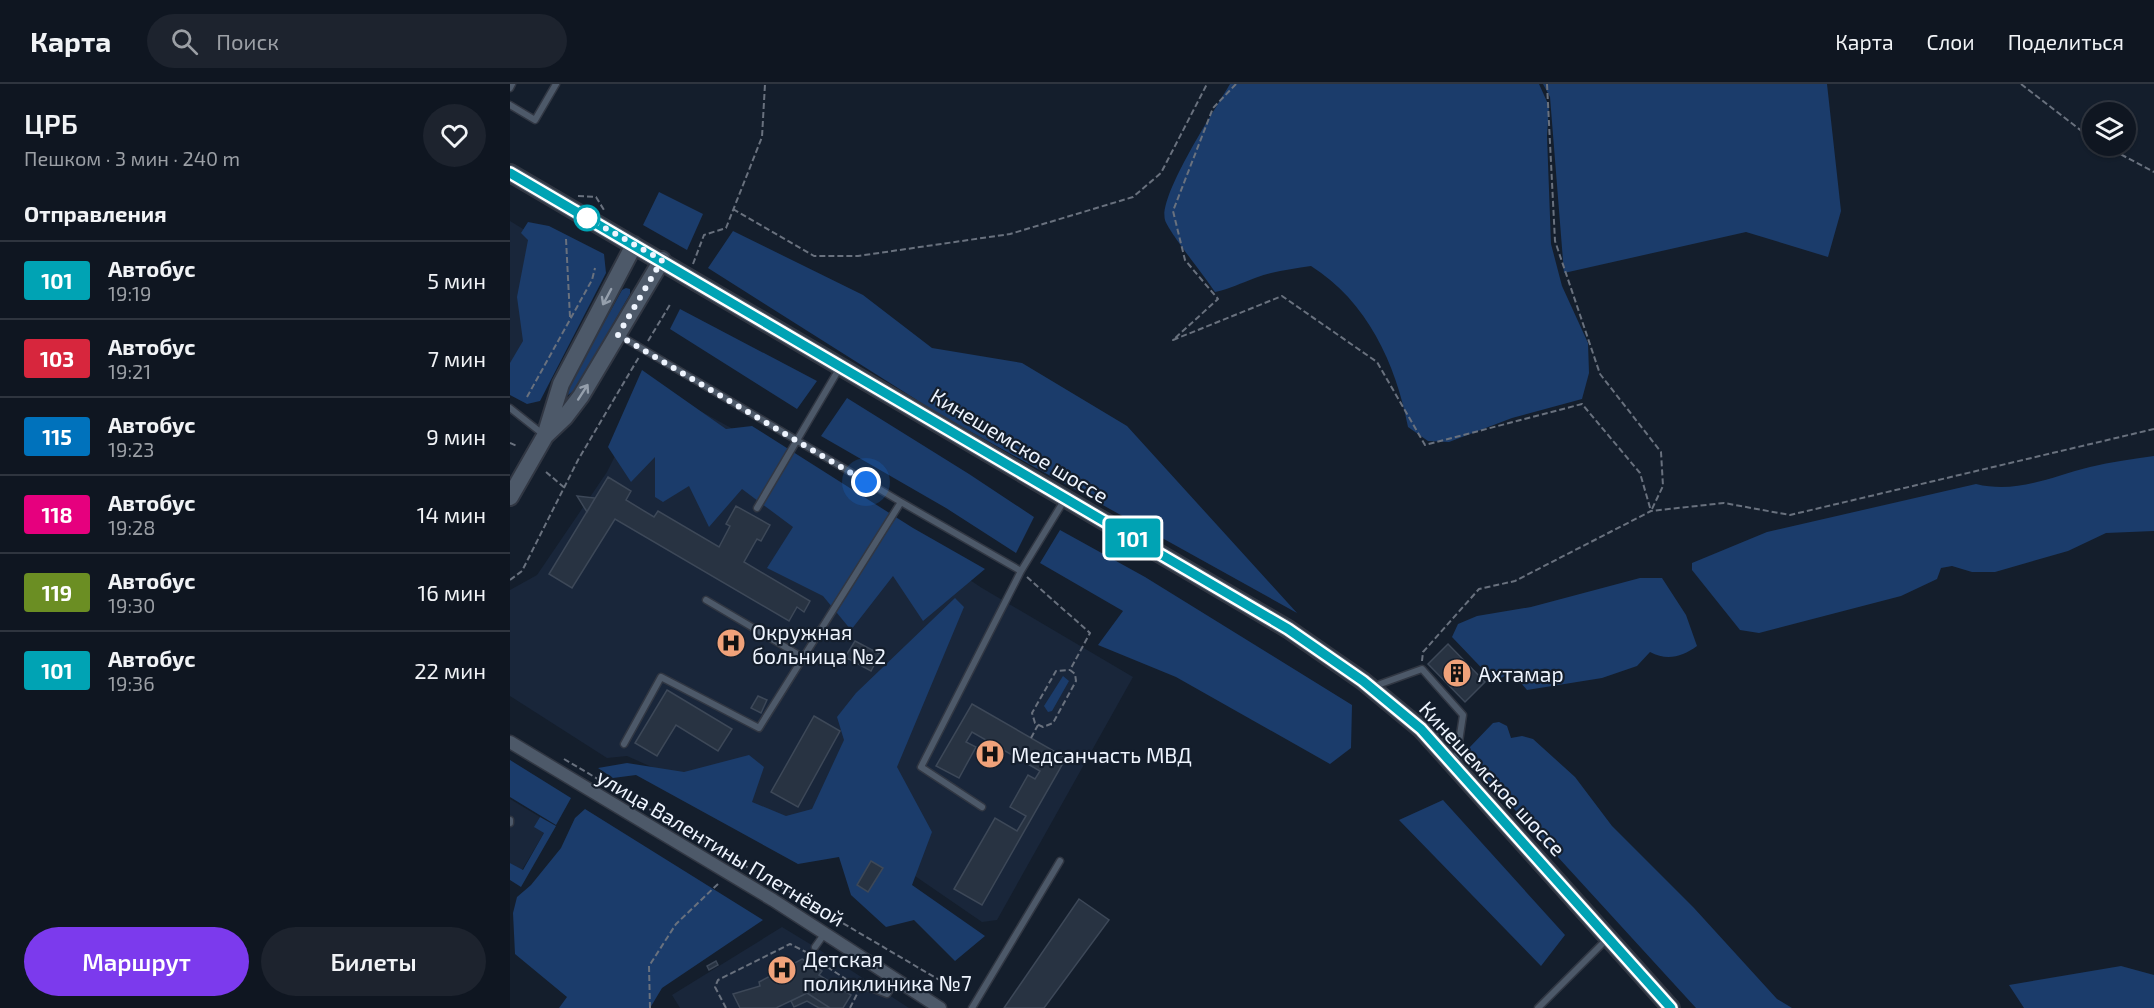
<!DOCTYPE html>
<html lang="ru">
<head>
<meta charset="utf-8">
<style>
  :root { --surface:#0f1621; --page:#1d232e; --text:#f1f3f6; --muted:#9b9fa5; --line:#2f353f; --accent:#7c3aed }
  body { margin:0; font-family:"Exo 2",sans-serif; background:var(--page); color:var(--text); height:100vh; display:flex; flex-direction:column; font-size:22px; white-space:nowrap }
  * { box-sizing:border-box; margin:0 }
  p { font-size:20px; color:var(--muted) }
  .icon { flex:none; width:33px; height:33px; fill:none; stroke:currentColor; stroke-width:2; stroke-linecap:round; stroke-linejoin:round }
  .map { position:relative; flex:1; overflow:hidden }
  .details { display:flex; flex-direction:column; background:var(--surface); width:510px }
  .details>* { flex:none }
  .badge { padding:0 12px; border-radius:4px; font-size:21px; line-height:39px }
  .controls { position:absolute; left:1572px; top:18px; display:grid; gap:12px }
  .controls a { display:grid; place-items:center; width:54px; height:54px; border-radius:50%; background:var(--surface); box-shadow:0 2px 4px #0004,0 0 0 2px var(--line); font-size:30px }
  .you { position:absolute; width:30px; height:30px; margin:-15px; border:4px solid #fff; border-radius:50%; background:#1a73e8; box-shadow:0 0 0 9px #1a73e833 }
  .map>.badge { position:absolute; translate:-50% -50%; box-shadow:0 0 0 3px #fff }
  h2 { padding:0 24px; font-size:22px; line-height:54px }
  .round { display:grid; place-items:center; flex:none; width:63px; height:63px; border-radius:32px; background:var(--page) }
  .summary { display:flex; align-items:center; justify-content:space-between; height:102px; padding:0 24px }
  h1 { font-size:28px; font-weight:600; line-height:45px }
  .button { display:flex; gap:12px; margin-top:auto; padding:12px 24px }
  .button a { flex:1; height:69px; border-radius:36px; background:var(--accent); color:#fff; font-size:24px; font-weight:600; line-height:69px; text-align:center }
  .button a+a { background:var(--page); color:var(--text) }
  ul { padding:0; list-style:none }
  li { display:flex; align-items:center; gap:18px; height:78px; padding:0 24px; border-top:2px solid var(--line) }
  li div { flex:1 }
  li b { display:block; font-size:22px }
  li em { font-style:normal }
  li .badge { min-width:66px; font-weight:700; text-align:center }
  header { display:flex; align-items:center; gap:36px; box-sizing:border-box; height:84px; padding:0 30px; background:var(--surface); border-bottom:2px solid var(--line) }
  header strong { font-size:28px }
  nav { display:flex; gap:33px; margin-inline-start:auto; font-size:21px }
  .search { width:420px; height:54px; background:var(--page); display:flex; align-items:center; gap:15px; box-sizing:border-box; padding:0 21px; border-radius:33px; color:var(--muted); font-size:22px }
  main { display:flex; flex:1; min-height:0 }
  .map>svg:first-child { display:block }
  .built { fill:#19263a }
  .green { fill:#1b3c6b }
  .building { fill:#283342; stroke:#3d4858; stroke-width:1.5 }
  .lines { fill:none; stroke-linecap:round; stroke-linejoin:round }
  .lane-casing { stroke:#313743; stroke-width:9 }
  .street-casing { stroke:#313743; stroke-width:15 }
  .secondary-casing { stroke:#313743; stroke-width:20 }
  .path { stroke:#69717e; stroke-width:2; stroke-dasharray:6 3; stroke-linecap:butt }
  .lane { stroke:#4d5969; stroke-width:6 }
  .street { stroke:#4d5969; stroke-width:12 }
  .secondary { stroke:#4d5969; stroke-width:16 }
  .oneway { stroke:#959fac }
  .line-casing { stroke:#fff; stroke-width:14 }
  .line { stroke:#00a3b4; stroke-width:9 }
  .walk { stroke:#eef4fe; stroke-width:6; stroke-dasharray:0 10.8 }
  .stop-dot { fill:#fff; stroke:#00a3b4; stroke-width:3 }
  .labels { text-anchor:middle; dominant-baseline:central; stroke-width:4.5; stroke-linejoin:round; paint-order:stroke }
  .street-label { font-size:21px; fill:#eef4fe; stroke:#141e2c }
  .poi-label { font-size:21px; fill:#eef4fe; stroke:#141e2c; text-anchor:start }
</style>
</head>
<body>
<header>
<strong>Карта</strong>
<div class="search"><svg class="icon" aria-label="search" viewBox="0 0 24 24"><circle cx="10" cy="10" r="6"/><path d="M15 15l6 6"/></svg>Поиск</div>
<nav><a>Карта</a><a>Слои</a><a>Поделиться</a></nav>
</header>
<main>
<section class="details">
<div class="summary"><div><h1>ЦРБ</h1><p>Пешком · 3 мин · 240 m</p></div><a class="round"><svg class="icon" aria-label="heart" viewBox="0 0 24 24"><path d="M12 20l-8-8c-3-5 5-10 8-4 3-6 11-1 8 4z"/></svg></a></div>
<h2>Отправления</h2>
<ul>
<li><span class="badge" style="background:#00a3b4;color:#fff">101</span><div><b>Автобус</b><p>19:19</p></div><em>5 мин</em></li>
<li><span class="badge" style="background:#d7263d;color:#fff">103</span><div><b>Автобус</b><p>19:21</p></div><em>7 мин</em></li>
<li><span class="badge" style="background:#0072bc;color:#fff">115</span><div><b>Автобус</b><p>19:23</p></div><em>9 мин</em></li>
<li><span class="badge" style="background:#e6007e;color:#fff">118</span><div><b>Автобус</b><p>19:28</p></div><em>14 мин</em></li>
<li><span class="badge" style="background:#6b8e23;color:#fff">119</span><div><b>Автобус</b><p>19:30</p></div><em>16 мин</em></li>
<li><span class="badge" style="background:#00a3b4;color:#fff">101</span><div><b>Автобус</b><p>19:36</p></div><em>22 мин</em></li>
</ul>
<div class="button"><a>Маршрут</a><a>Билеты</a></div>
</section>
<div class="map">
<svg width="1644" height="924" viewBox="0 0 1644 924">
  <rect width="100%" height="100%" fill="#141e2c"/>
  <path class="built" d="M0,137L23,151L16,260L0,290Z
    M141,300L276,374L472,504L623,593L487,836L472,838L338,746L290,749L117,672L97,674L0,612V506L27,491L97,388Z
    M0,715L30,733L25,743L34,749L12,786L0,779Z
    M272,843L305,863L399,924H170L162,911Z"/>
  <path class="green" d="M720,0H1029L1039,22L1037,52L1041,160L1052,202L1078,259L1079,289L1072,315L1002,334L939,358L918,357L898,343C886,280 857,217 801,182C782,185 764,187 745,194C731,199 720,205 705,208C696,194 658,147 655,136C648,112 706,24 720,0Z
    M1033,0H1317L1331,127L1318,173L1236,148L1054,189L1040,13Z
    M149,108L193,130L177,166L133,141Z
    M18,138L39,142L94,170L96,189L30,317L17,320L0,311V279L13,257L7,213L18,156L11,149Z
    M223,147L353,211L422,264L512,279L617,342L787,529L429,330L198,184Z
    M116,204L120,205V210L65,306L58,311L59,302L112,206Z
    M170,225L307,297L287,325L160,245Z
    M132,286L216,345L242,342L403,444L475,485L413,537L383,492L341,546L313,512L257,484L283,443L232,405L199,443L179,402L153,418L145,413V373L121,398L98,363Z
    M337,314L459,390L524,433L506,469L436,424L311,352Z
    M1644,372V447L1596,449L1558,467L1485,488H1462L1442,482L1431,484L1427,495L1391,512L1249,549L1230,546L1182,486V479L1257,448L1466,400C1507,410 1540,393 1580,383C1601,378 1623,375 1644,372Z
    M550,446L635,493L842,621L841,664L820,680L666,593L588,561L613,527L530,479Z
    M1130,494H1152L1176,531L1187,562C1172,573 1157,577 1140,568L1127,582L1092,594L1017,606L1002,589L984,597L942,553L948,540L967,532L1021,523Z
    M445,514L454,523L387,683L422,748L402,801L475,852L445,877L404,836L376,843L341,811L329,773L288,780L126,691L103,694L88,684L117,679L174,688L239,671L254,683L242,718L276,732L302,725L334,656L327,633L346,609Z
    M553,592L559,597L542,627L538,628L534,622Z
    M989,638L997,642L1001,654L1012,652L1023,655L1065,693L1102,742L1184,824L1267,915L1282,924H1186L962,679L959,664L983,639Z
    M0,676L61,714L46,741L0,713Z
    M933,716L1055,851L1031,882L889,736Z
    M75,725L253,836L152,904L140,924H49L57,913L5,870L3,829L7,813L21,801L51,764L65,734Z
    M30,733L46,742L11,803L0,796V779L13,786L34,749L24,743Z
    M1611,882L1644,891V924H1514L1499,901Z"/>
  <path class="building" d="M98,393L121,407L116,416L144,433L148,427L209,463L220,442L216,440L226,422L260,441L251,457L247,455L234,478L300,517L294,528L287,523L279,537L105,435L62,504L39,490Z
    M67,412L85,414L77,428Z
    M345,557L370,570L361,587L335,573Z
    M938,560L975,598L955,618L918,580Z
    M157,606L222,645L208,667L166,641L147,672L125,659Z
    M248,612L257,616L251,629L241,624Z
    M462,620L556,674L472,821L444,805L485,734L507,747L516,732L500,723L518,691L525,695L530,687L462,648L456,658L466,663L449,694L426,682Z
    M304,632L330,647L288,723L261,708Z
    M361,777L373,784L358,808L347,801Z
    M569,815L599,836L534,924H494Z
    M292,875L312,887L309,891L341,911L333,924H320L297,909L266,924H230L223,910L250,902L249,898Z
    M206,877L208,881L199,886L197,882Z
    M297,909L320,924H309L297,917L284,923L281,917Z"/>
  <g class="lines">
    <g class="lane-casing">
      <path id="lane" d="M0,4L2,0
        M0,21L25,36L46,0
        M109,251L391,418
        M0,324L34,351
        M247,424L329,285
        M196,516L294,574
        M862,603L912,585L953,631L946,678
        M114,660L151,593L249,644L391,418L511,487L555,415
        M472,723L411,683L511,487
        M0,736V739
        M305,863L315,849
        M356,902L377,910L387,895
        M462,924L550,777
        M1028,924L1098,854"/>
    </g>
    <g class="street-casing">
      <path id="street" d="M0,658L263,816L430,924"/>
    </g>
    <g class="secondary-casing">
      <path id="secondary" d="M0,89L778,545L853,597L911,645L1161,924
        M35,352L51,300L124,161
        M0,413L35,352L55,333L71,312L152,176"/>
    </g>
    <path class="path" d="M726,0L703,24L663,127L675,176L708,215L663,256L772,212L867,278L915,361L1072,320L1130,389L1141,427
      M1037,0L1045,157L1090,290L1151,368L1153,402L1141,427
      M1511,0L1582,55
      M1595,62L1644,88
      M68,112L86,113L94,126
      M223,125L304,172H348L500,150L623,113L651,89L697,0
      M56,155L60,233
      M183,180L194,151L216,144L252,53L255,0
      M138,257L161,219
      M17,313L82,196L85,184
      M0,359L7,362
      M36,388L56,405
      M517,493L580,549L560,586L565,590L566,597L543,639L533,643L525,639L522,629L546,587L560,586
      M0,496L12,487L68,376L129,273
      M912,577L913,568L969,505L1005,497L1141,427L1214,419L1280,431L1644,345
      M521,654L528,641
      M54,675L448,907
      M302,873L348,903
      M140,924L139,882L166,840L210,798
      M216,924L205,903L208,896L280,860L298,869
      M340,924L349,906"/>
    <use href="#lane" class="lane"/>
    <use href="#street" class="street"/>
    <use href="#secondary" class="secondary"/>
  </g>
  <defs><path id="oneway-shaft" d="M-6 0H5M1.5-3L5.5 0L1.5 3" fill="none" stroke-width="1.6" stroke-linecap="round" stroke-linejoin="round" transform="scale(1.5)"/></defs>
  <g class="oneway">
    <use href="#oneway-shaft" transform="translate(97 213) rotate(118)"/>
    <use href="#oneway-shaft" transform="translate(73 308) rotate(-57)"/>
  </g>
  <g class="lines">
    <g class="line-casing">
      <path id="line" d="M0,89L778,545L853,597L911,645L1161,924"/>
    </g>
    <use href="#line" class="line"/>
    <path class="walk" d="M77,134L152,176L108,251L356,398"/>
  </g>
  <defs>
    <g id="hospital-disc" transform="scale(1.5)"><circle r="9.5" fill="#f0a27a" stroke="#141e2c"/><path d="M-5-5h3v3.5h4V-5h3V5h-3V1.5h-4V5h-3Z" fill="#111"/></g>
    <g id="building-disc" transform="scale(1.5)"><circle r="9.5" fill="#f0a27a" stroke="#141e2c"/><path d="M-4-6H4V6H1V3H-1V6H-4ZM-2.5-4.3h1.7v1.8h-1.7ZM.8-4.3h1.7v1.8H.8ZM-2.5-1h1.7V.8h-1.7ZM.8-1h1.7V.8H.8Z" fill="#111"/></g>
  </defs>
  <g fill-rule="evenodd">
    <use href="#hospital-disc" x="221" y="559"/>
    <use href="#building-disc" x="947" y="589"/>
    <use href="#hospital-disc" x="480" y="670"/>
    <use href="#hospital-disc" x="272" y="886"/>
  </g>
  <circle class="stop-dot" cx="77" cy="134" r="12"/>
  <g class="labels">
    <g class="street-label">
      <text transform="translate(510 361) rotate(31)">Кинешемское шоссе</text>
      <text transform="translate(983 694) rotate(47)">Кинешемское шоссе</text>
      <text transform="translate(211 763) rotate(31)">улица Валентины Плетнёвой</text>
    </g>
    <g class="poi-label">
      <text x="242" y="547">Окружная<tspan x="242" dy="24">больница №2</tspan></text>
      <text x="968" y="589">Ахтамар</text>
      <text x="501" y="670">Медсанчасть МВД</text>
      <text x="293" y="874">Детская<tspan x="293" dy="24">поликлиника №7</tspan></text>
    </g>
  </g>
</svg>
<div class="controls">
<a><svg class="icon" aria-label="layers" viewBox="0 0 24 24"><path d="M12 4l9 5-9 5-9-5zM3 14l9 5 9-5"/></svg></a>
</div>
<div class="you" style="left:356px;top:398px"></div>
<b class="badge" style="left:623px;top:454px;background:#00a3b4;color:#fff">101</b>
</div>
</main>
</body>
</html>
